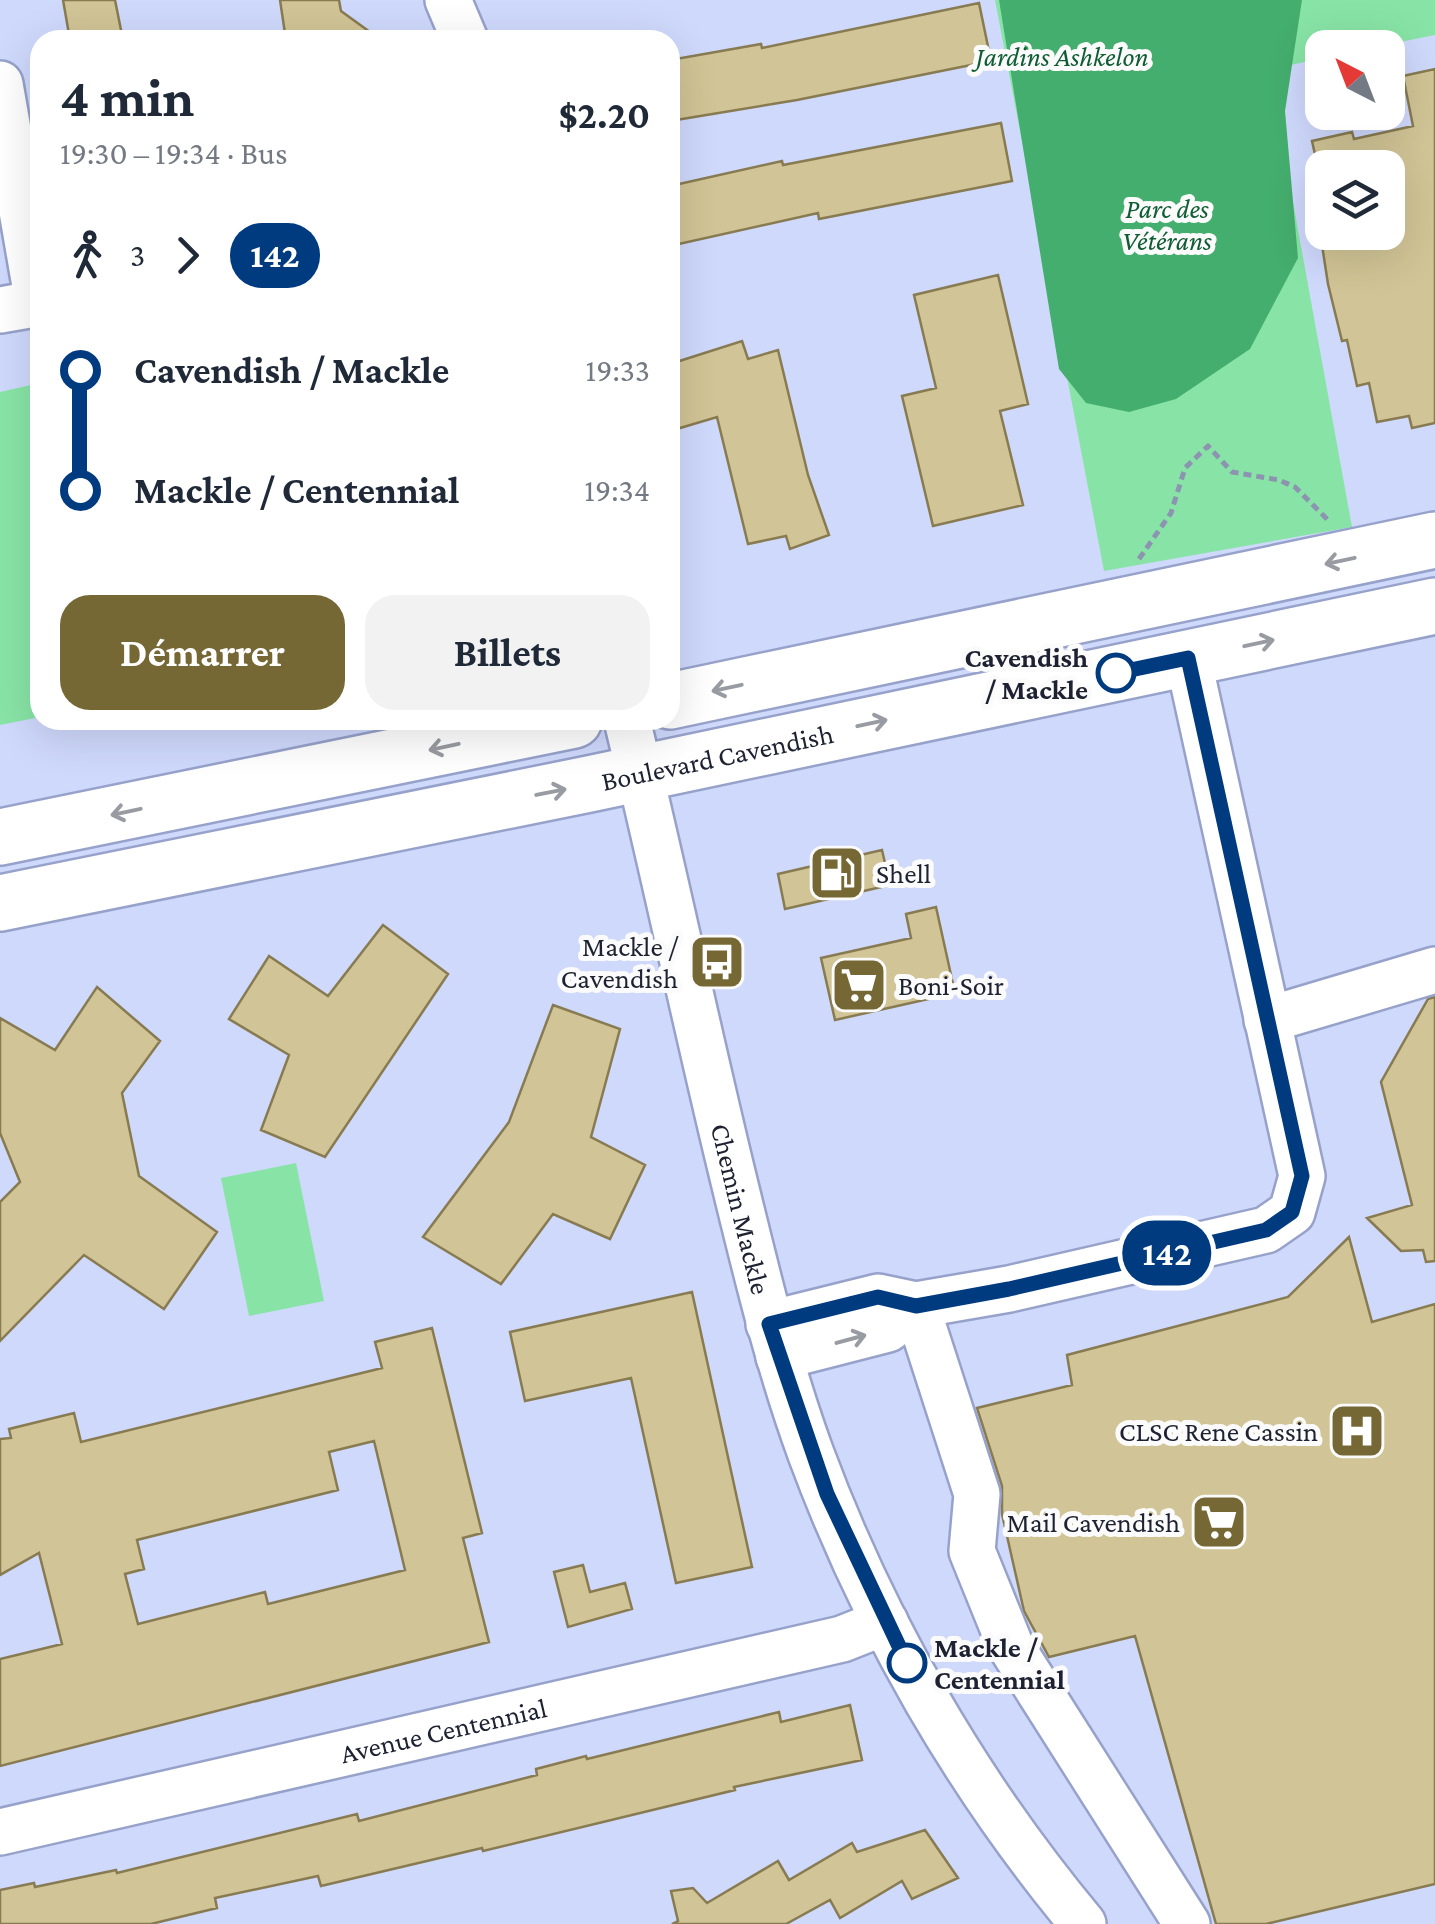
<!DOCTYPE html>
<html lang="fr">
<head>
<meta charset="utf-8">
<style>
  :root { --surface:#fff; --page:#f2f2f3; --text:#1f2937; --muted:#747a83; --accent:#766835 }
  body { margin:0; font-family:"Crimson Pro",serif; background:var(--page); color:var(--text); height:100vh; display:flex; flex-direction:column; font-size:38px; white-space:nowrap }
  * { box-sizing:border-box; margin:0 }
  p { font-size:32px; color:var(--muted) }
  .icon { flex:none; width:55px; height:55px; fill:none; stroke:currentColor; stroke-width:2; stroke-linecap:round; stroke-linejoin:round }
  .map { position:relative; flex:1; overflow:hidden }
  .panel { position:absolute; left:30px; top:30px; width:650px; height:700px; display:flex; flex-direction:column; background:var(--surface); border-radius:30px; box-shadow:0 10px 40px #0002 }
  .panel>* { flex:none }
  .badge { padding:0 20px; border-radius:32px; font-size:35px; line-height:65px }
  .needle { width:65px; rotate:318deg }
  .controls { position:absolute; left:1305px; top:30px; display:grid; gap:20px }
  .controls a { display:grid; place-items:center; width:100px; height:100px; border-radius:20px; background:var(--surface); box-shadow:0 10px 40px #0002; font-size:50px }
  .map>.badge { position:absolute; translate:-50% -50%; box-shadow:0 0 0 5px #fff }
  .legs { display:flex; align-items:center; gap:15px; height:110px; padding:0 30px; font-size:32px }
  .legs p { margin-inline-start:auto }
  .summary { display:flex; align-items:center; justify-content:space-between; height:170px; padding:0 30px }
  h1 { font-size:55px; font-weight:700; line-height:75px }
  .cta { display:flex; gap:20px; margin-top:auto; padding:20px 30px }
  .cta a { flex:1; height:115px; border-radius:30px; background:var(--accent); color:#fff; font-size:40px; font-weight:700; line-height:115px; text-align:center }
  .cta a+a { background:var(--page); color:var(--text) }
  ul { padding:0 30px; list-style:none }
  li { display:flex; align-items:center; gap:35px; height:120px; font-size:38px }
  li i { display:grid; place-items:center; width:15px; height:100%; margin:0 12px; background:currentColor }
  li i::after { content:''; width:25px; height:25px; margin:-12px; border:8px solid; border-radius:50%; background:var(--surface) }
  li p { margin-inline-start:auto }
  li:first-child i { background:linear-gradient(#0000 50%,currentColor 0) }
  li:last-child i { background:linear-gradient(currentColor 50%,#0000 0) }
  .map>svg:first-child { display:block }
  .green { fill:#88e4a6 }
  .forest { fill:#44ae6e }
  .building { fill:#d1c496; stroke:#887b51; stroke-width:2.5; fill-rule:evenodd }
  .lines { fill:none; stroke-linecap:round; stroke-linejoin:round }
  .minor-casing { stroke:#97a2cb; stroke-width:50 }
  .major-casing { stroke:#97a2cb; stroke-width:60 }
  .path { stroke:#8c94b0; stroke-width:5; stroke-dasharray:8 5; stroke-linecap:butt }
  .minor { stroke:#fff; stroke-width:45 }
  .major { stroke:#fff; stroke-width:55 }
  .oneway { stroke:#999ba2 }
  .line-1-casing { stroke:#fff; stroke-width:22 }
  .line-1 { stroke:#003b80; stroke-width:15 }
  .stop-1-dot { fill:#fff; stroke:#003b80; stroke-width:5 }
  .labels { text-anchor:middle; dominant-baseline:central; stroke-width:10; stroke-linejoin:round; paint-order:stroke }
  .park-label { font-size:28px; font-style:italic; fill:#0f5d33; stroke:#fbfbfb }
  .stop-label { font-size:28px; font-weight:bold; fill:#1d2131; stroke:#fbfbfb; text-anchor:end }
  .street-label { font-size:28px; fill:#1d2131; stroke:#fbfbfb }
  .poi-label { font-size:28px; fill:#1d2131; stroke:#fbfbfb; text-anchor:end }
</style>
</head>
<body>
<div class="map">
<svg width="1435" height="1924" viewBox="0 0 1435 1924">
  <rect width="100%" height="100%" fill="#cfd9fc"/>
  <path class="green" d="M995,0H1435V35L1375,47L1322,48V58L1269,70L1352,527L1104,571Z
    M40,383V717L0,725V392Z
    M296,1163L324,1301L249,1316L221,1178Z"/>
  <path class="forest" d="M999,0H1302L1285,111L1298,258L1250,349L1176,399L1129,412L1086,403L1059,369Z"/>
  <path class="building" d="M63,0H115L123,40H70Z
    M280,0H339L341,11L381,40H286Z
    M979,3L991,61L797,100L670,121V60L761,44L762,48Z
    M1435,69V423L1412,428L1409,416L1377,422L1369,383L1357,386L1347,340L1342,341L1328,284L1320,232H1388V168H1318L1312,141L1352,132L1354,139L1413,126L1403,76Z
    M1001,123L1012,181L819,219L818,213L670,246V186L782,161L783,165Z
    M998,275L1028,404L1000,411L1023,505L933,526L902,396L936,388L914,295Z
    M742,341L748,359L778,350L808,475L829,535L790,549L786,536L748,544L717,417L670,431V364Z
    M882,850L890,885L785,909L778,874Z
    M936,907L955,993L835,1020L821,958L911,938L906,914Z
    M383,925L448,974L325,1157L261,1130L289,1055L229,1019L269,956L328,996Z
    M97,987L160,1041L122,1093L139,1176L217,1232L164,1309L84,1255L0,1341V1202L20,1182L0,1133V1018L55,1050Z
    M1435,997V1261L1426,1262L1423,1250L1401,1251L1367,1218L1412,1205L1381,1082L1428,999Z
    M553,1005L620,1029L591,1137L645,1165L610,1239L553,1214L501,1284L423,1237L509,1122Z
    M1349,1237L1372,1322L1435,1304V1884L1266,1924H1216L1135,1636L1049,1657L1024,1611L1002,1514V1486L977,1408L1072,1385L1067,1355L1288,1297Z
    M692,1292L752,1567L676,1583L631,1378L525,1401L510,1332Z
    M432,1328L482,1533L463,1538L489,1642L0,1766V1659L62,1644L39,1553L0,1575V1439L11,1438L9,1429L74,1413L81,1442L382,1368L375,1342ZM374,1441L405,1570L268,1604L265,1592L138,1624L125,1574L144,1569L137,1540L338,1490L329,1452Z
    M583,1565L590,1592L625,1583L632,1609L568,1627L554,1572Z
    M850,1705L862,1760L734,1787L735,1790L483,1851L482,1848L321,1886L318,1876L215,1898L217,1908L151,1924H0V1890L34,1883L35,1887L116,1870L117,1873L357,1814L359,1821L537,1775L536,1769L586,1756L587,1759L779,1712L781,1722Z
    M925,1830L958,1878L912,1899L902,1881L840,1918L830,1900L786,1924H672L678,1921L671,1891L693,1888L707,1903L778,1861L789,1880L852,1843L857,1852Z"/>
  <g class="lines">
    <g class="minor-casing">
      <g id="minor">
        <path d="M448,0L465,40"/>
        <path d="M0,84L38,303"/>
        <path d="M0,310L40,303"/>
        <path id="s1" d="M627,720C664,872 696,1025 733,1177C756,1271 778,1364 811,1454C874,1624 967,1785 1083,1924"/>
        <path d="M1267,1020L1435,970"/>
        <path d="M916,1305L977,1494L972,1551L1010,1645L1187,1924"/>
        <path d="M769,1324L878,1297L916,1305L1009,1289L1266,1230L1292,1212L1302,1176L1188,658"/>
        <path d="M779,1357L888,1329L916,1305"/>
        <path id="s2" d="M0,1832L842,1639L885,1622"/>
      </g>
    </g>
    <g class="major-casing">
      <g id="major">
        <path d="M670,701L1435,540"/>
        <path d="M0,837L574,720"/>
        <path id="s3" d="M0,903L589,784L1435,606"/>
      </g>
    </g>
    <path class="path" d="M1139,559L1171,513L1185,468L1208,446L1232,472L1279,480L1295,487L1328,520"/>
    <use href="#minor" class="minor"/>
    <use href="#major" class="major"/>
  </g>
  <defs><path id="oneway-shaft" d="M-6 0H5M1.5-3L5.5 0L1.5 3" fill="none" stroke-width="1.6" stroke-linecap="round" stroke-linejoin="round" transform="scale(2.5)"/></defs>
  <g class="oneway">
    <use href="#oneway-shaft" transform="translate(1340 561) rotate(168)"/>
    <use href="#oneway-shaft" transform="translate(1259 643) rotate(-12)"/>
    <use href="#oneway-shaft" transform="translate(727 688) rotate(168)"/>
    <use href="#oneway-shaft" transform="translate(872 723) rotate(-12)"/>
    <use href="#oneway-shaft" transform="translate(444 747) rotate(168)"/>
    <use href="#oneway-shaft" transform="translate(551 792) rotate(-11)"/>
    <use href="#oneway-shaft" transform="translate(126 812) rotate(168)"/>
    <use href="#oneway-shaft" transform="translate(851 1339) rotate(-15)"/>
  </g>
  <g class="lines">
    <g class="line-1-casing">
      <path id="line-1" d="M907,1663L827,1494L769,1324L878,1297L916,1306L1009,1289L1266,1230L1292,1212L1302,1176L1188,658L1116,673"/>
    </g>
    <use href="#line-1" class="line-1"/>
  </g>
  <defs>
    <g id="fuel-square" transform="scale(2.875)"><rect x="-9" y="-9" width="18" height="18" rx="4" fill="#766835" stroke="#fbfbfb"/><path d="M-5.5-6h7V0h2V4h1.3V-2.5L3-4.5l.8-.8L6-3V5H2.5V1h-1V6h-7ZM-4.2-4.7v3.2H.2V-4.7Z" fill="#fff"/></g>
    <g id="bus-square" transform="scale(2.875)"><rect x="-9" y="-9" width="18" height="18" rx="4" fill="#766835" stroke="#fbfbfb"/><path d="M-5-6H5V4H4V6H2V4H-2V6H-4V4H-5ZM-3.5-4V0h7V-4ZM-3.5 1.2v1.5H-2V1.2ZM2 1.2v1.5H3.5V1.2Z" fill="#fff"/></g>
    <g id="supermarket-square" transform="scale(2.875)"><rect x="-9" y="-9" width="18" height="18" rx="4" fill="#766835" stroke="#fbfbfb"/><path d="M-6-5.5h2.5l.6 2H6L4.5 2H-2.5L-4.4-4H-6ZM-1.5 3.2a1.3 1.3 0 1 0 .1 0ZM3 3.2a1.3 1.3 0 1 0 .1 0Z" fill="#fff"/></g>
    <g id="hospital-square" transform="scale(2.875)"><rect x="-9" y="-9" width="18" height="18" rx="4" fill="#766835" stroke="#fbfbfb"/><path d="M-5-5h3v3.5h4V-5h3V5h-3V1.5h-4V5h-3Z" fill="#fff"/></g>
  </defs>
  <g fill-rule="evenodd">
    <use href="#fuel-square" x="837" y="873"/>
    <use href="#bus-square" x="717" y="962"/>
    <use href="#supermarket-square" x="859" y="985"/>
    <use href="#hospital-square" x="1357" y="1431"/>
    <use href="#supermarket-square" x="1219" y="1522"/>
  </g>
  <g class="stop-1-dot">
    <circle cx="1116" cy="673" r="18"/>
    <circle cx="907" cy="1663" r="18"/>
  </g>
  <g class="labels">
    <g class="park-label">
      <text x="1062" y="56">Jardins Ashkelon</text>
      <text x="1167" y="208">Parc des<tspan x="1167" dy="32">Vétérans</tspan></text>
    </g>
    <g class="stop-label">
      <text x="1088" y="657">Cavendish<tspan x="1088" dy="32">/ Mackle</tspan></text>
      <text x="934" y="1647" text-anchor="start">Mackle /<tspan x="934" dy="32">Centennial</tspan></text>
    </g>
    <g class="street-label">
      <text stroke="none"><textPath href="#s3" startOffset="732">Boulevard Cavendish</textPath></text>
      <text stroke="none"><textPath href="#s1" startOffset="502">Chemin Mackle</textPath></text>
      <text stroke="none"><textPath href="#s2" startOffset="455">Avenue Centennial</textPath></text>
    </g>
    <g class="poi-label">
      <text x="876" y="873" text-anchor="start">Shell</text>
      <text x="678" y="946">Mackle /<tspan x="678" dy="32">Cavendish</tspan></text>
      <text x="898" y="985" text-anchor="start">Boni-Soir</text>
      <text x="1318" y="1431">CLSC Rene Cassin</text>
      <text x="1180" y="1522">Mail Cavendish</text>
    </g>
  </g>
</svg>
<div class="controls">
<a><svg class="needle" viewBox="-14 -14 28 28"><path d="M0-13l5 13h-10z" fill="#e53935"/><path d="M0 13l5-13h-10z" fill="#747a83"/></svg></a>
<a><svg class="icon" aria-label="layers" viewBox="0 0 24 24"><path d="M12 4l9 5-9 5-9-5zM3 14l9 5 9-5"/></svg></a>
</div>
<b class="badge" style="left:1167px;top:1253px;background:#003b80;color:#fff">142</b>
<section class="panel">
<div class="summary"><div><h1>4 min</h1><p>19:30 – 19:34 · Bus</p></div><b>$2.20</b></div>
<div class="legs"><svg class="icon" aria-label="walk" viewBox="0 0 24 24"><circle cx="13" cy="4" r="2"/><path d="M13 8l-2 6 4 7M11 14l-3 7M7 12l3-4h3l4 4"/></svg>3<svg class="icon" aria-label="forward" viewBox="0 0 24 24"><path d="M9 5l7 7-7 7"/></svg><b class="badge" style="background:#003b80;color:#fff">142</b></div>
<ul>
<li><i style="color:#003b80"></i><b>Cavendish / Mackle</b><p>19:33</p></li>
<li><i style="color:#003b80"></i><b>Mackle / Centennial</b><p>19:34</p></li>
</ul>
<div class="cta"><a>Démarrer</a><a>Billets</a></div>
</section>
</div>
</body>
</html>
